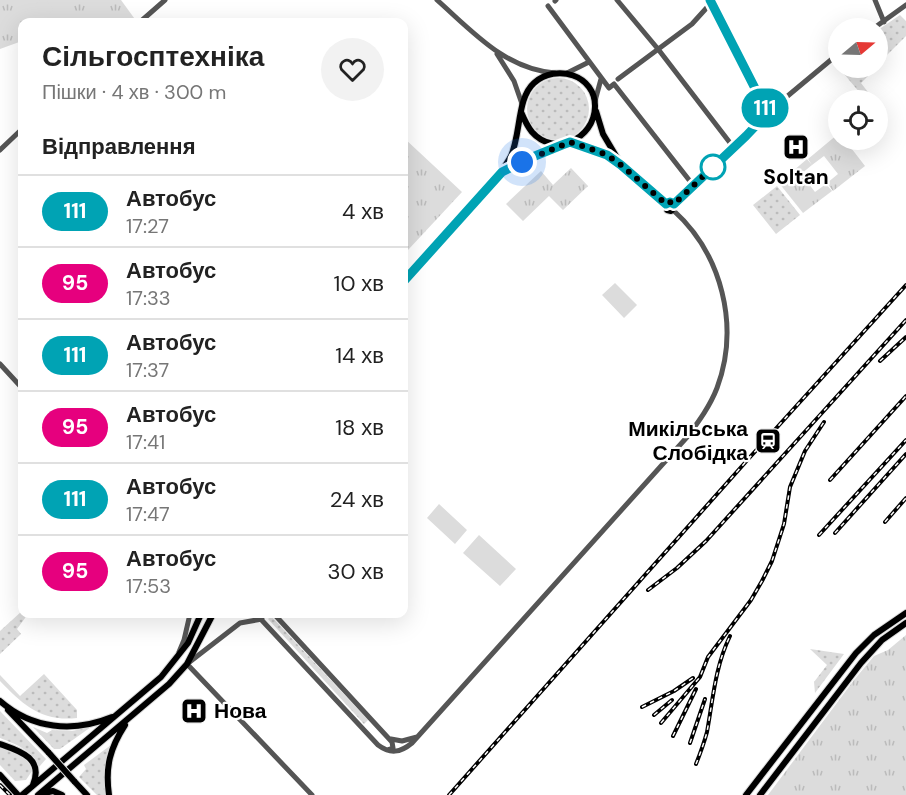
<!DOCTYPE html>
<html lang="uk">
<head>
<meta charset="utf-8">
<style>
  :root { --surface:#fff; --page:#f2f2f2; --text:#222; --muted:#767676; --line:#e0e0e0 }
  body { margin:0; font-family:"DM Sans",sans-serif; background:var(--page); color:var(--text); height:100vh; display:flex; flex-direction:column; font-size:22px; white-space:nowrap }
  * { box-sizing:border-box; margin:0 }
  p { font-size:20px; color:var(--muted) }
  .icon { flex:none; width:33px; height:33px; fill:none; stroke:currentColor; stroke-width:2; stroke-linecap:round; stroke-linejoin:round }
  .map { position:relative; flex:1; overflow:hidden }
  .sheet { position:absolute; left:18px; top:18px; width:390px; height:600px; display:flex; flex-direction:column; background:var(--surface); border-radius:12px; box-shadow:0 6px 24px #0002 }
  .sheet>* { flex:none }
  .badge { padding:0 12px; border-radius:20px; font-size:21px; line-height:39px }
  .needle { width:39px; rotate:71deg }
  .controls { position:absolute; left:828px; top:18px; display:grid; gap:12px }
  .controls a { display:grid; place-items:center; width:60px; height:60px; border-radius:50%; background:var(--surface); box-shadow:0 6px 24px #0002; font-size:30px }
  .you { position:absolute; width:30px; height:30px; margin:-15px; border:4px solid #fff; border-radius:50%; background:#1a73e8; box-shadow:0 0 0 9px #1a73e833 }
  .map>.badge { position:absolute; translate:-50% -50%; box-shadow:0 0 0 3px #fff }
  h2 { padding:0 24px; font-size:22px; line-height:54px }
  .round { display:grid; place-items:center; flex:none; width:63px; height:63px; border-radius:32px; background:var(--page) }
  .overview { display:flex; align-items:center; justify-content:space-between; height:102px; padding:0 24px }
  h1 { font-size:28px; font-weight:700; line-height:45px }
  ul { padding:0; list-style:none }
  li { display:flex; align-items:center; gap:18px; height:72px; padding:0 24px; border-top:2px solid var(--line) }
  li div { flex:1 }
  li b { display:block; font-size:22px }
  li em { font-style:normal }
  li .badge { min-width:66px; font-weight:700; text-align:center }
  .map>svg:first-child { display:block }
  .grass { fill:url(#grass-dots) }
  .park { fill:url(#park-tufts) }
  .garden { fill:#dcdcdc }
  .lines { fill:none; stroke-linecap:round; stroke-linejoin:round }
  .major-casing { stroke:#dbdbdb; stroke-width:8 }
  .minor { stroke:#555; stroke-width:5 }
  .major { stroke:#000; stroke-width:6 }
  .rail-casing { stroke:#000; stroke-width:4 }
  .rail { stroke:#fff; stroke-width:1.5; stroke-dasharray:4.5; stroke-linecap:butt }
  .major-bridge-casing { stroke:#dbdbdb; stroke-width:8; stroke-linecap:butt }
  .major-bridge { stroke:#000; stroke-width:6 }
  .line-casing { stroke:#fff; stroke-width:14 }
  .line { stroke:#00a3b4; stroke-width:9 }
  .walk { stroke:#000; stroke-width:6; stroke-dasharray:0 10.8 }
  .stop-dot { fill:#fff; stroke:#00a3b4; stroke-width:3 }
  .labels { text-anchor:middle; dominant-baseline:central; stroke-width:4.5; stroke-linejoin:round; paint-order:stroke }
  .poi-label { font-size:21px; font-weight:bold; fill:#000; stroke:#fff }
</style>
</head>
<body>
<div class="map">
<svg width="906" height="795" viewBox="0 0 906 795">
  <defs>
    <pattern id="grass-dots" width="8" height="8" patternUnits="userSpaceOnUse" patternTransform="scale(1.5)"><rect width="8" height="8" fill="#dcdcdc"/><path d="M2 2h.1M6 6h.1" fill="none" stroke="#bbb" stroke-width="1.8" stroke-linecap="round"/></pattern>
    <pattern id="park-tufts" width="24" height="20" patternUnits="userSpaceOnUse" patternTransform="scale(1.5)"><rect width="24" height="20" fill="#dcdcdc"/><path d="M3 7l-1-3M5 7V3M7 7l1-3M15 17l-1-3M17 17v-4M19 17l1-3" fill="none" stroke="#bbb"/></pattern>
  </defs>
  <rect width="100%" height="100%" fill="#fff"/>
  <path class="grass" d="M900,15L906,21V36L886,56L878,49V30Z
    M839,68H876L861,83L874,100H866Z
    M527 109a31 31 0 1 1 62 0a31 31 0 1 1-62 0Z
    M777,186L800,215L776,234L753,205Z
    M22,611V614H28L17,629L21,634L0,654V631Z
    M271,616L368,720L364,724L268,619Z
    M810,649L844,654L815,693L814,682L827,665Z
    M44,674L77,710V718C42,722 23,705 0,681V675L20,696Z
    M0,711L46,759L39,767C31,749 17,745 0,738Z
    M33,727L47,733L52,730L72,731L91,727L60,749H54Z
    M111,745L105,778V795H97L79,777L86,769L84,765Z
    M0,748C13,753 29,756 32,771L26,780L15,781L0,765Z"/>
  <path class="park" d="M0,0H121L137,22H22V41L0,49Z
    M838,134V140H845L865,166L833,191L827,183L838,174L824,156L812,165L808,159Z
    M404,138L462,192L408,250L404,252Z
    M807,159L812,165L801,174L815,192L826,184L832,191L803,213L779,183Z
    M571,168L588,186L563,210L549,196L523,221L506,204L541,171L553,185Z
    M906,635V795H768L854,680L874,656L888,650Z"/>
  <path class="garden" d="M41,0H46L54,10L37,22H31L24,12Z
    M615,283L637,305L624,318L602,295Z
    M439,504L467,530L455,544L427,518Z
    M479,535L516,569L500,586L463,553Z"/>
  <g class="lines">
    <g class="major-casing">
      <path id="major" d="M710,0L765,108
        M596,111L603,134L619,161
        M570,143L607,155L621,165L666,204L667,210L671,211L674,208V204C704,174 736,147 765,116L771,115V108H765
        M502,172L529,158L561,145
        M404,281C428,254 454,227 478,200C490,186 502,173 511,156C521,133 517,98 534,83C556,63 596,75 595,107C594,140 554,157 532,132C527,126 524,119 521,112
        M0,701C32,729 73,733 112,717
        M8,710L49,753
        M0,744C20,751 44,758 33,785
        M0,775L18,795
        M74,781L87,795
        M41,794L53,791L62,795
        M22,795L161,677L188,643L201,614
        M38,795L169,684L187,664L213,614
        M109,795C105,767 110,748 125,725
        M746,795L856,653L874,635L906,613
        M760,795L861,663L882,640L906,623"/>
    </g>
    <path class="minor" d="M437,0C473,32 505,69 555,73
      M617,0L658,49L734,148
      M875,0L884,22
      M555,1L556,0
      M548,6L609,88L614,84L693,185
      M140,22L165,0
      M874,28L906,5
      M497,54L514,81L522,104
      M567,73L589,62
      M618,79L692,24L711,3
      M595,101L601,79
      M772,109L838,54
      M0,150L22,129
      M0,364L22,388
      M256,614L378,745C390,754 400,753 412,743L688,436C699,421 710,406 717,388C740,326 722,254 673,210
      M274,614L392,742L393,748L387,750
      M262,619L240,623L187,664L312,795
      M179,652L184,640L190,614
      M391,739L402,741L417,737"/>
    <use href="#major" class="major"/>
    <g class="rail-casing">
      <path id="rail" d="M880,361L906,337
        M830,480L906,396
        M885,522L906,498
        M835,533L906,454
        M819,535L906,440
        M648,590L677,568L706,541L906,320
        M642,707L674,691L693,678
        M654,715L672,700
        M661,723L700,677L708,657L751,600L762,581L772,561L784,524L790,487L805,451L824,422
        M673,736L696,689
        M690,743L705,699
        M696,764C700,754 704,743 707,732C713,699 715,667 730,636
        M0,785L10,795
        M449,795L751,456L906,285"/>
    </g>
    <use href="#rail" class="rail"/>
    <g class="major-bridge-casing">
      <path id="major-bridge" d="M49,753L74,781"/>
    </g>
    <use href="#major-bridge" class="major-bridge"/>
  </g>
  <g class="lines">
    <g class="line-casing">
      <path id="line" d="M404,281L502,172L530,158L562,145L570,142L607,155L621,165L666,204L670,202L674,204L746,136L765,116L762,112L765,108L710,0"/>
    </g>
    <use href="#line" class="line"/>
    <path class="walk" d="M522,162L570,142L588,148L607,155L621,165L666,204L670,202L674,204L713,167"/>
  </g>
  <defs>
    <g id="hospital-square" transform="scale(1.35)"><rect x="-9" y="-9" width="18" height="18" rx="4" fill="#000" stroke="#fff"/><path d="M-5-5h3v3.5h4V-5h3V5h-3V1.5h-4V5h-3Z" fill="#fff"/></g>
    <g id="station-square" transform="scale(1.35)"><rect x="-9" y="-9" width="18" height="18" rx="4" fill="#000" stroke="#fff"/><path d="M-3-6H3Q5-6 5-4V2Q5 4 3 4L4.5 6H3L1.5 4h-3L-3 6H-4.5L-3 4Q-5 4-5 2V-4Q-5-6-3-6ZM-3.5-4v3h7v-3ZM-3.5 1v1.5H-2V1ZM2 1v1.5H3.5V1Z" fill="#fff"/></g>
  </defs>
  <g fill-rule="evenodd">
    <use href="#hospital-square" x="796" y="147"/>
    <use href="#station-square" x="768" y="441"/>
    <use href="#hospital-square" x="194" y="711"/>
  </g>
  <circle class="stop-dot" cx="713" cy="167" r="12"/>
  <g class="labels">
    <g class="poi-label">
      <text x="796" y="177">Soltan</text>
      <text x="748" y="429" text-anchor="end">Микільська<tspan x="748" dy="24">Слобідка</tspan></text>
      <text x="214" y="711" text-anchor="start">Нова</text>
    </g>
  </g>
</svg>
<div class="controls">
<a><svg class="needle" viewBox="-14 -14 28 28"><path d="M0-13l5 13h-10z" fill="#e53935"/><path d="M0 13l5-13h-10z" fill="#767676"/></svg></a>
<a><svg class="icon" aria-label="locate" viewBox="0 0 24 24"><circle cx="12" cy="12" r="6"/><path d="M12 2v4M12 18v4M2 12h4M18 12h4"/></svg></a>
</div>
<div class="you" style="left:522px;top:162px"></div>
<b class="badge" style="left:765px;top:108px;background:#00a3b4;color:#fff">111</b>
<section class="sheet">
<div class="overview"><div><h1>Сільгосптехніка</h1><p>Пішки · 4 хв · 300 m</p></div><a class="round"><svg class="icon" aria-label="heart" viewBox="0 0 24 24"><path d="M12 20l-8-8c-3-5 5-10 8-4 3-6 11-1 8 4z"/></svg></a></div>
<h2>Відправлення</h2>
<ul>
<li><span class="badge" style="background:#00a3b4;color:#fff">111</span><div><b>Автобус</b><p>17:27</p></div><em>4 хв</em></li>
<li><span class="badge" style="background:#e6007e;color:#fff">95</span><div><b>Автобус</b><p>17:33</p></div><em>10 хв</em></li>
<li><span class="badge" style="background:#00a3b4;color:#fff">111</span><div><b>Автобус</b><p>17:37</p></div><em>14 хв</em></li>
<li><span class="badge" style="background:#e6007e;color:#fff">95</span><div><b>Автобус</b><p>17:41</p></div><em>18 хв</em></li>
<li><span class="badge" style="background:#00a3b4;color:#fff">111</span><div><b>Автобус</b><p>17:47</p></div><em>24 хв</em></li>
<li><span class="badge" style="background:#e6007e;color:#fff">95</span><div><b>Автобус</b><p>17:53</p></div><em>30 хв</em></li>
</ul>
</section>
</div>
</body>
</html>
